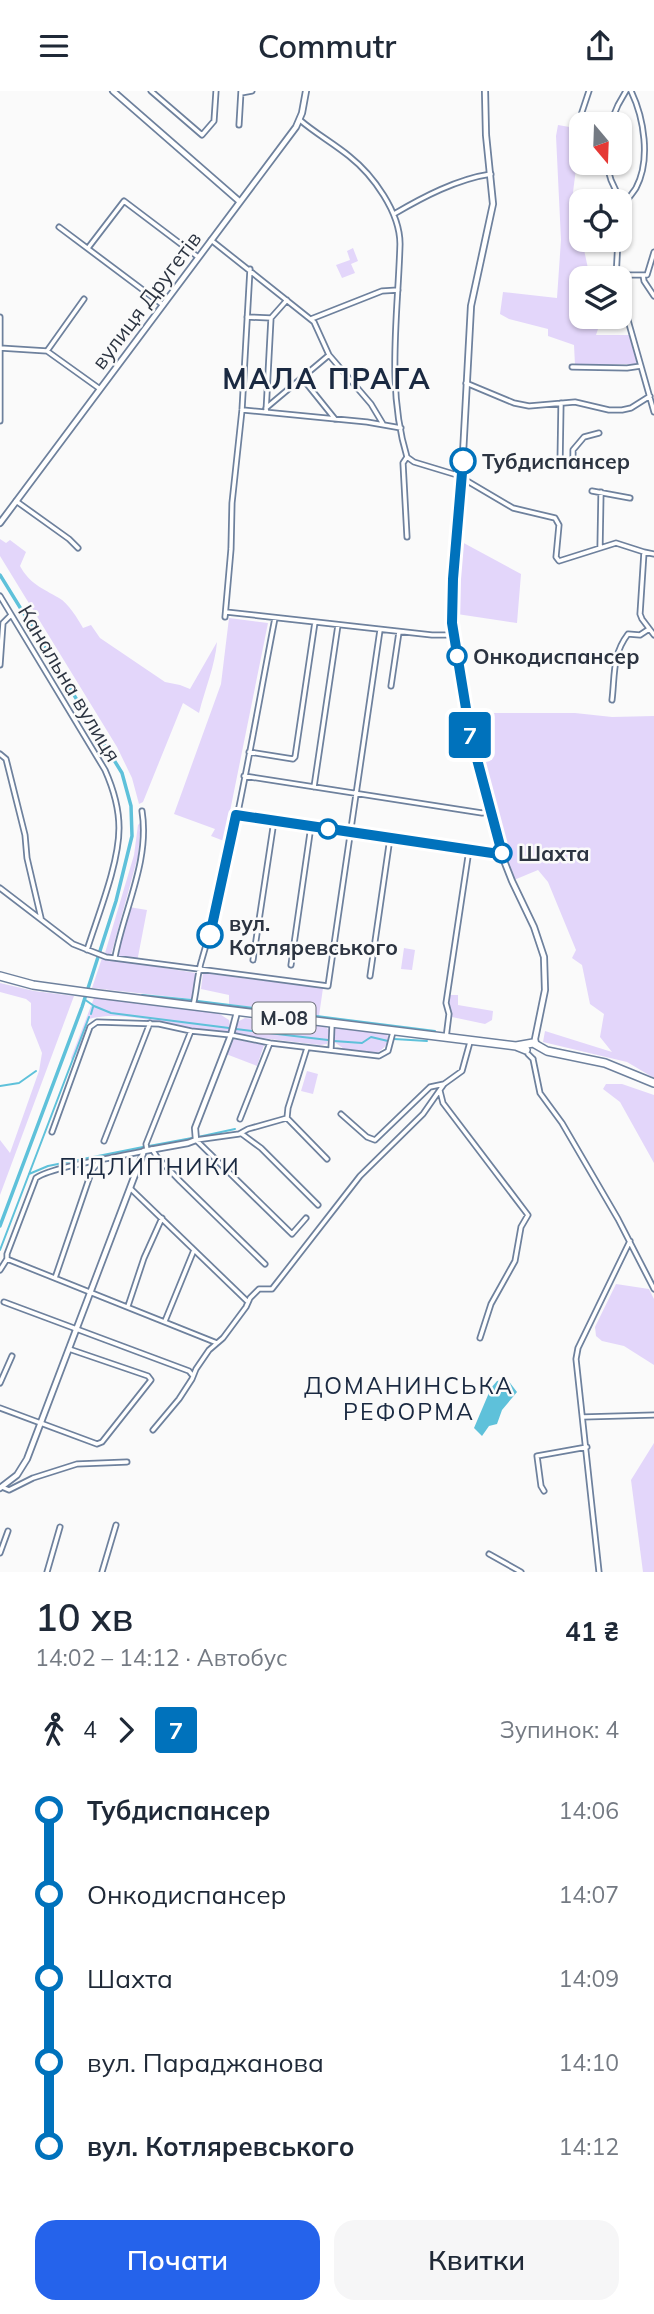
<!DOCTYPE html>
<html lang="uk">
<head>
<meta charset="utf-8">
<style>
  :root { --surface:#fff; --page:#f6f6f7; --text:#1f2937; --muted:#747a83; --accent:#2563eb }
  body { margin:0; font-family:Mulish,sans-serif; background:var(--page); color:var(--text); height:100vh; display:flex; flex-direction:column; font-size:26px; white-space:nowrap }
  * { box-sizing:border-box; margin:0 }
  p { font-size:23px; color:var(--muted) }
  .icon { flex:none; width:38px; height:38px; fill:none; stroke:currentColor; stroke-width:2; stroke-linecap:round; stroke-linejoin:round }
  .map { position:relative; height:1481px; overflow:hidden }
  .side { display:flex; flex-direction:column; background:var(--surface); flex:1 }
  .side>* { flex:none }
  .badge { padding:0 14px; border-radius:5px; font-size:24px; line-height:46px }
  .needle { width:46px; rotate:161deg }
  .controls { position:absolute; left:569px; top:21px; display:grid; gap:14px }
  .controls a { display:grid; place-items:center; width:63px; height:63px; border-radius:14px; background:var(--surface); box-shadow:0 2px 5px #0004; font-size:35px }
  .map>.badge { position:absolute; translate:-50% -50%; box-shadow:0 0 0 4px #fff }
  .legs { display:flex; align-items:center; gap:10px; height:77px; padding:0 35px; font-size:23px }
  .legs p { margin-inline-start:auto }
  .head { display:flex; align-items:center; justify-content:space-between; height:119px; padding:0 35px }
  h1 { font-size:38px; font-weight:600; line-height:52px }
  .action { display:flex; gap:14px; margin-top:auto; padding:14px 35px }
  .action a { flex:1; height:80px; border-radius:21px; background:var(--accent); color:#fff; font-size:28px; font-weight:600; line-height:80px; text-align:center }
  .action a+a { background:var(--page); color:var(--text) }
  ul { padding:0 35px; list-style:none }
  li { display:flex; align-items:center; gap:24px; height:84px; font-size:26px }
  li i { display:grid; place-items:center; width:10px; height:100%; margin:0 9px; background:currentColor }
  li i::after { content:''; width:18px; height:18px; margin:-9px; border:5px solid; border-radius:50%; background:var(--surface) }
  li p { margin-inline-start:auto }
  li:first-child i { background:linear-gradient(#0000 50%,currentColor 0) }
  li:last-child i { background:linear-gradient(currentColor 50%,#0000 0) }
  header { display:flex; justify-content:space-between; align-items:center; height:91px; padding:0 35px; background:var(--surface); font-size:32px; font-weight:600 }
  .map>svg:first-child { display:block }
  .green { fill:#e3d6fa }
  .water { fill:#5ec1da }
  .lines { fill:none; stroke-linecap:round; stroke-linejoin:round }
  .stream { stroke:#5ec1da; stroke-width:2 }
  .canal { stroke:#5ec1da; stroke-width:3.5 }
  .street-casing { stroke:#6e819d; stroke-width:7 }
  .secondary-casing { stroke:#6e819d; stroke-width:8 }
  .highway-casing { stroke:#6e819d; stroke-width:10 }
  .street { stroke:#fff; stroke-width:3.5 }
  .secondary { stroke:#fff; stroke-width:4.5 }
  .highway { stroke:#fff; stroke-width:7 }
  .line-1-casing { stroke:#fff; stroke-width:16 }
  .line-1 { stroke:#0072bc; stroke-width:10 }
  .stop-1-dot { fill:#fff; stroke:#0072bc; stroke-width:3.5 }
  .labels { text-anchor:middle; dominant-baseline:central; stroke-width:5; stroke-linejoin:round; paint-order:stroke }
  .shield { fill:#fafafa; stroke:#6a6f78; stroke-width:2 }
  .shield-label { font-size:19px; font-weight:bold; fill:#2c3441 }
  .street-label { font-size:21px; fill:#2c3441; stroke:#fafafa }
  .stop-label { font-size:21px; font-weight:bold; fill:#2c3441; stroke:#fafafa; text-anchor:start }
  .neighbourhood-label { font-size:23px; letter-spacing:2px; fill:#1a2941; stroke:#fafafa }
  .district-label { font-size:28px; font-weight:bold; letter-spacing:2px; fill:#1a2941; stroke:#fafafa }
</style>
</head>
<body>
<header><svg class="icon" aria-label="menu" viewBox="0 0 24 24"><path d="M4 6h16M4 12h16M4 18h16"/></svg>Commutr<svg class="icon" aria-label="share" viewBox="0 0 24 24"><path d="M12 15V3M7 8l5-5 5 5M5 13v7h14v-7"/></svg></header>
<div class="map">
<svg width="654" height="1481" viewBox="0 0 654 1481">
  <rect width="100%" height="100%" fill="#fafafa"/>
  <path class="green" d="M558,34L581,38L571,117L579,135L590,187H581V226H613H602L596,244H629L637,273L575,274L574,254L548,245V238L509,228L500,223L503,201L557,207L561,149L556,45Z
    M353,157L358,170L351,173L355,182L342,187L336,174L350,169L347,160Z
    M0,448L6,452L10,449L26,461L20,475C30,493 42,497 59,507C68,512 78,528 83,537L91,534L100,547L165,591L180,594L190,598L217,551C215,575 205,598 199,622L183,612L143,711L139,713L132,687L117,656L0,465Z
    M460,450L521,483L517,532L457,523Z
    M229,527L268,532L224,750L211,745L215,738L174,723L221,593Z
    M477,622H575L612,626L654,625V987L627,971L543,951L545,940L612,961L600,946L604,923L590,913L582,874L572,867L576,859L548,791L538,779L514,789C495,737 483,681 472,627Z
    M141,731L138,765L111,864L105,862L134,764L138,734Z
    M129,816L147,819L137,871L115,866Z
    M404,857L415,859L412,879L401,878Z
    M102,867L196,882L195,901L192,908L92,897Z
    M203,882L323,897L319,925L229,913V904L201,898Z
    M0,892L34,900L74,905L0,1104V1049L10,1062L39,980L42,962L31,934V912L26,908L0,901Z
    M450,904H458V914L493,920L492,929L485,933L452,926L448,913Z
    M94,907L218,922L229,929L231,939L227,941C214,940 201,940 188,937C157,932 121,919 89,928L78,960L72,970L71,967Z
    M245,927L326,936L329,939L327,953L320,954L237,944L235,938L239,930Z
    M333,937L387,943C391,952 384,957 377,962L344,958L333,950Z
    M233,948L264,954L257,975L226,963Z
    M307,980L318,983L313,1003L301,1000Z
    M606,993H622L654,1004V1072L620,1011L603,998Z
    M616,1193L649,1198L654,1208V1274L624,1255L602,1250L596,1245L595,1236Z
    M654,1352V1481H643L631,1389Z"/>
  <path class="water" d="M507,1288L517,1301L502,1319L497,1333L489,1335L482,1345L474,1337L491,1297L497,1290Z"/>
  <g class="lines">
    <path class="stream" d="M490,712L498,741
      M142,904L192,909
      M84,908L94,915L111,922L229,937
      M198,910L435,940
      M91,923L93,916
      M236,938L328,949
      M394,948L427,950
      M334,950L362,952L371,946L388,950
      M0,995L19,992L36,980
      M198,1046L235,1038
      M149,1055L192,1047
      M29,1083L48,1075L143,1056
      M0,1159L89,926"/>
    <path class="canal" d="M0,484L122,682L131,715L132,745L116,810L82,916L0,1135"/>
    <g class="street-casing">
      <path id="street" d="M151,0L202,44L214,30L216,0
        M241,2L252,0
        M581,24L589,0
        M300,29C315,42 333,52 349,65C373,84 400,121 400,153C398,224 386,297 407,366L403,372L407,446
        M610,33L618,14L626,0
        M239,34L241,0
        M606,72L611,89L623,115L620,141
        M623,115C627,109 632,103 636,97C651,69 644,27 631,0
        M394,123C423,106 457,88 491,83
        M59,136L163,214
        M211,149L314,231L329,264L371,313L383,333
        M88,157L124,110L198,166
        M616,184H643
        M643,184H647L654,161
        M643,184L644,190L654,205
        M616,187L618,149
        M620,201L654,321
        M0,226V330
        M247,226L271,227
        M311,228L382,200L398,199
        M0,257L47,260L100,298
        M47,260L84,208
        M572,276L627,277L641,275
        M302,287L335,328
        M466,292L514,312L529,315L575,311L609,319H622L631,317L650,305
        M561,312L560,373L573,369V359L584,346L599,342
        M266,317L329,264
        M243,319L367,331L401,337
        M266,321L271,227L287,209
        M407,366L414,371L457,384L513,417L555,427L559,434L556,466L559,470L616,452L644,461L640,523L642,528L654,544
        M592,400L630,407
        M16,410L69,448L78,457
        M600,457L601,401
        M644,461L654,463
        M0,505L105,679C113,697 119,717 119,737C119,773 98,824 87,859
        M226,521L432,544H454
        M225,526L231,458L232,412L242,319L250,178
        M0,574L3,532L11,524
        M391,595L399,541
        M612,609C615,584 612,564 628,543L640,544L649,538
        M249,661L293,668L295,666L315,531
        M0,663L6,668L25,744L27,767L41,827
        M244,685L482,722L490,720
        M314,696L338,534
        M236,724L492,762H501
        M0,797L73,853L106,866L328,895L380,539
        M115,866C124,818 150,770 142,720
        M253,869L274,730
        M291,874L311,735
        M370,885L390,747
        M193,915C197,899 197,883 202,868C235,757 253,640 275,527
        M446,947L449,923L446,912L469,759
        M307,957L288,1017L287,1027L327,1068
        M331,959L332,933
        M528,963L533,968
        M533,968L540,1002L562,1032L618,1128L654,1198
        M440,1000L443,1012L528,1124L521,1136L515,1170L491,1213L480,1247
        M341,1023L367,1046L375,1049L430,996L444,993
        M287,1027L248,1038L239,1043L196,1049L292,1143L306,1127
        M240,1028L270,952
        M52,1041L90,936L97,931L159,933L191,940L231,944L270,952L379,965L388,960L393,941
        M242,1043L261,1057L318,1114
        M104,1050L150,932
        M152,1058L157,1066L180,1090L265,1173
        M147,1059L146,1053L191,940
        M131,1098L248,1211
        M7,1168L217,1252
        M0,1179L7,1168V1163L36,1087C54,1075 119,1066 144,1060
        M55,1187L92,1079L98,1072
        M4,1211L189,1280L193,1285
        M128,1215L144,1167L162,1127
        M165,1230L194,1159
        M0,1292L12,1265
        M0,1317L97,1353L102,1351L151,1289L148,1285L69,1258
        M583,1326L654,1324
        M153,1339L179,1308L192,1288L196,1278L209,1259L223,1247L246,1216L250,1207L259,1198H272L360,1085L423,1023L444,993L462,980L470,951
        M2,1396L9,1399L33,1387L77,1373L127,1371
        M544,1400L541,1395L537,1365L587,1356
        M0,1462L8,1440
        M489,1463L521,1481
        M47,1481L60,1436
        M102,1481L116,1434
        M599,1481L576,1268L578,1257L630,1150"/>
    </g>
    <g class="secondary-casing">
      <path id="secondary" d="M113,0L239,110
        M485,0L486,44L493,113L471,215L462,381L453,488L452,532L470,642L501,762L512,790L534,836L544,866L545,899L535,948L536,953
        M0,432L296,36L302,22L306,0
        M0,1397L17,1384L27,1368L144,1060L188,1052L196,1049L195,1037L231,944L237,921"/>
    </g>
    <g class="highway-casing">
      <path id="highway" d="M0,885L33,894L98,903L516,955L526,959
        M516,955L533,952L547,960L605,972L654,992"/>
    </g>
    <use href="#street" class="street"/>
    <use href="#secondary" class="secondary"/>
    <use href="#highway" class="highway"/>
  </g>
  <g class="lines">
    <g class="line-1-casing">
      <path id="line-1" d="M210,844L236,724L492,762H502L470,642L452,532L453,488L463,370"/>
    </g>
    <use href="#line-1" class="line-1"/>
  </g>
  <g class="stop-1-dot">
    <circle cx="463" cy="370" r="12"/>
    <circle cx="457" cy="565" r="9"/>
    <circle cx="328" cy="738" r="9"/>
    <circle cx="502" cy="762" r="9"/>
    <circle cx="210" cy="844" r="12"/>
  </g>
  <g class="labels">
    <rect class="shield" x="252.5" y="911.5" width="63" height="31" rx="5"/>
    <g class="shield-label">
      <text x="284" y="927">М-08</text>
    </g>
    <g class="street-label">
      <text transform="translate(146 209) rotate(-53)">вулиця Другетів</text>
      <text transform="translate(70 592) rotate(59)">Канальна вулиця</text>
    </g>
    <g class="stop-label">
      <text x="482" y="370">Тубдиспансер</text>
      <text x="473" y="565">Онкодиспансер</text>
      <text x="518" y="762">Шахта</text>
      <text x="229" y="832">вул.<tspan x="229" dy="24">Котляревського</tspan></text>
    </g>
    <g class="neighbourhood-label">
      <text x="150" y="1075">ПІДЛИПНИКИ</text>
      <text x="409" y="1294">ДОМАНИНСЬКА<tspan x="409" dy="26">РЕФОРМА</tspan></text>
    </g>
    <g class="district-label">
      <text x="327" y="287">МАЛА ПРАГА</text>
    </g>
  </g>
</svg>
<div class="controls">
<a><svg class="needle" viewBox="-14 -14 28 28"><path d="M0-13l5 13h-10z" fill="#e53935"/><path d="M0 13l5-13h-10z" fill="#747a83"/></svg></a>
<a><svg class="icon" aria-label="locate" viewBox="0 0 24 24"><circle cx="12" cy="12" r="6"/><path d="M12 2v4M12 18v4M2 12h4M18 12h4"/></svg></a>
<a><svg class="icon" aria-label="layers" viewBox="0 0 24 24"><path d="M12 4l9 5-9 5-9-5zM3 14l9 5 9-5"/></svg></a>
</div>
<b class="badge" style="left:470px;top:644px;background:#0072bc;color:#fff">7</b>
</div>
<section class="side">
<div class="head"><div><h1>10 хв</h1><p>14:02 – 14:12 · Автобус</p></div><b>41 ₴</b></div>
<div class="legs"><svg class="icon" aria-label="walk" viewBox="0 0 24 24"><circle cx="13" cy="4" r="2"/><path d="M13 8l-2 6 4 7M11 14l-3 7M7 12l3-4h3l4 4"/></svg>4<svg class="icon" aria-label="forward" viewBox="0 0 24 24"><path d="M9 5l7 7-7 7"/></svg><b class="badge" style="background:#0072bc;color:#fff">7</b><p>Зупинок: 4</p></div>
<ul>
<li><i style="color:#0072bc"></i><b>Тубдиспансер</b><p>14:06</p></li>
<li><i style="color:#0072bc"></i><span>Онкодиспансер</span><p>14:07</p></li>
<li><i style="color:#0072bc"></i><span>Шахта</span><p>14:09</p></li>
<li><i style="color:#0072bc"></i><span>вул. Параджанова</span><p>14:10</p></li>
<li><i style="color:#0072bc"></i><b>вул. Котляревського</b><p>14:12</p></li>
</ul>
<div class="action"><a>Почати</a><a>Квитки</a></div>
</section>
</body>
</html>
